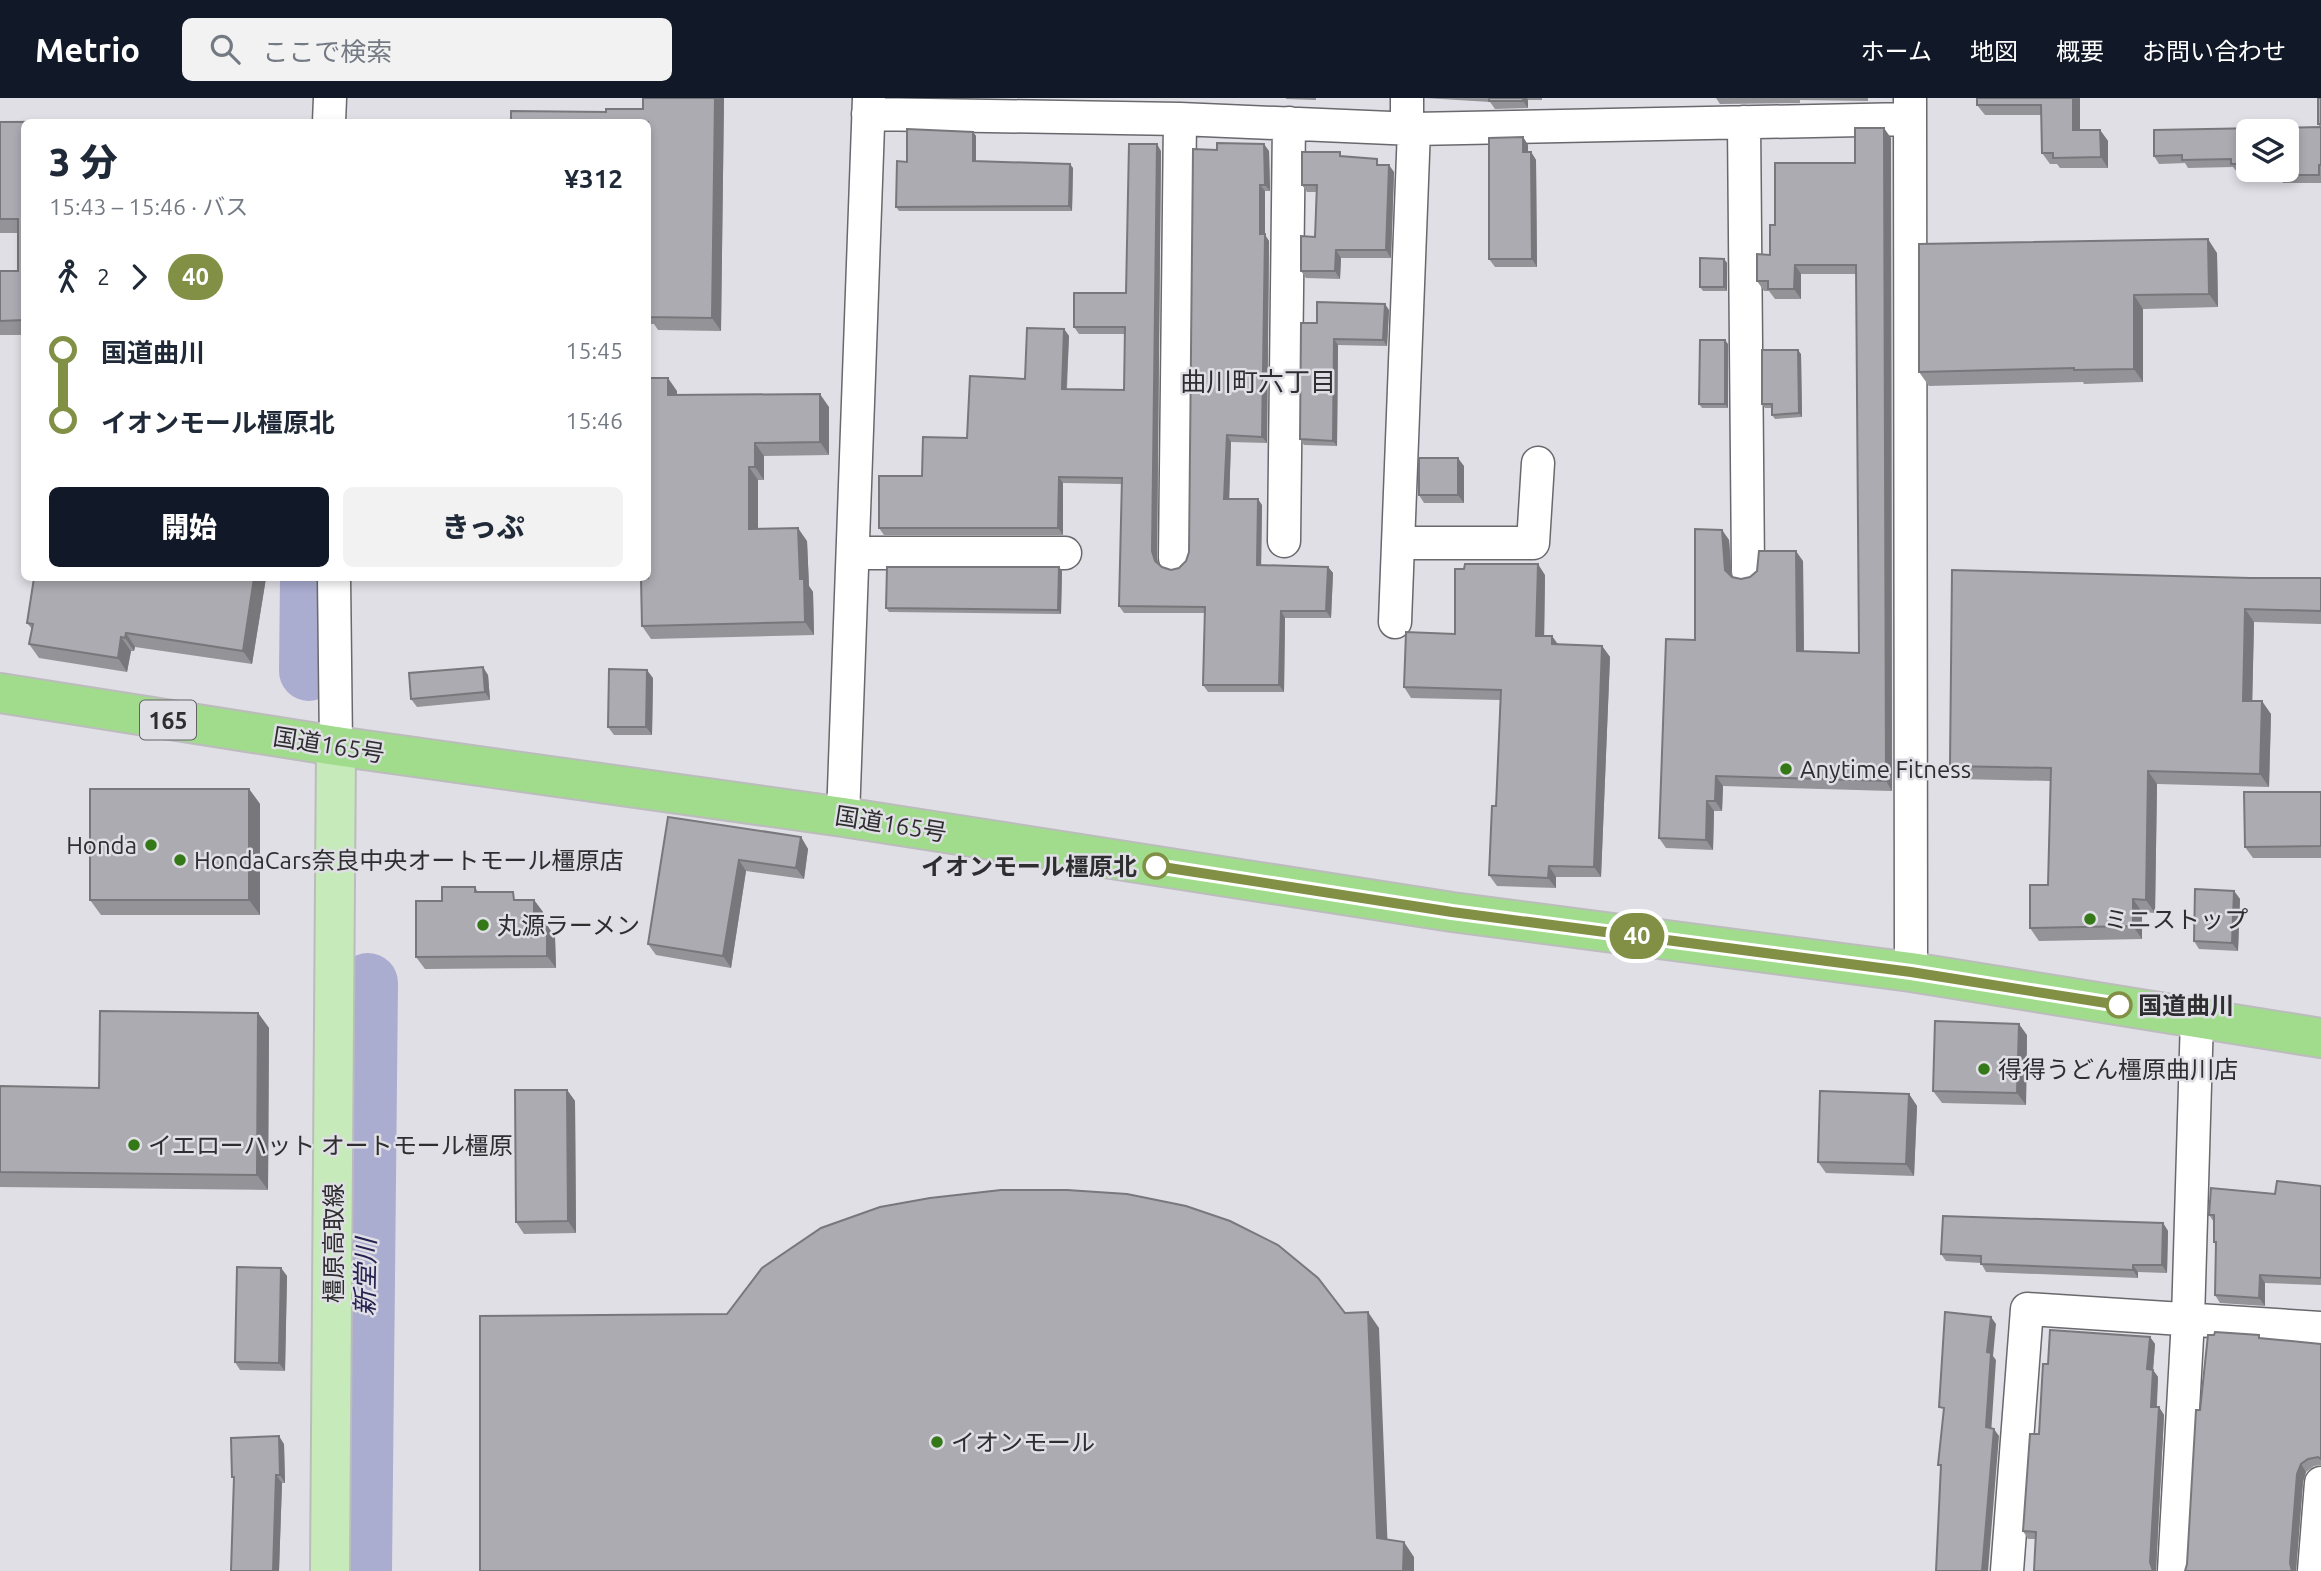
<!DOCTYPE html>
<html lang="ja">
<head>
<meta charset="utf-8">
<style>
  :root { --surface:#fff; --page:#f2f2f3; --text:#1f2937; --muted:#747a83; --accent:#111827 }
  body { margin:0; font-family:Ubuntu,"Noto Sans JP",sans-serif; background:var(--page); color:var(--text); height:100vh; display:flex; flex-direction:column; font-size:26px; white-space:nowrap }
  * { box-sizing:border-box; margin:0 }
  p { font-size:23px; color:var(--muted) }
  .icon { flex:none; width:38px; height:38px; fill:none; stroke:currentColor; stroke-width:2; stroke-linecap:round; stroke-linejoin:round }
  .map { position:relative; flex:1; overflow:hidden }
  .details { position:absolute; left:21px; top:21px; width:630px; height:462px; display:flex; flex-direction:column; background:var(--surface); border-radius:10px; box-shadow:0 4px 10px #0003 }
  .details>* { flex:none }
  .badge { padding:0 14px; border-radius:23px; font-size:24px; line-height:46px }
  .buttons { position:absolute; left:2236px; top:21px; display:grid; gap:14px }
  .buttons a { display:grid; place-items:center; width:63px; height:63px; border-radius:10px; background:var(--surface); box-shadow:0 4px 10px #0003; font-size:35px }
  .map>.badge { position:absolute; translate:-50% -50%; box-shadow:0 0 0 4px #fff }
  .legs { display:flex; align-items:center; gap:10px; height:77px; padding:0 28px; font-size:23px }
  .legs p { margin-inline-start:auto }
  .overview { display:flex; align-items:center; justify-content:space-between; height:119px; padding:0 28px }
  h1 { font-size:38px; font-weight:800; line-height:52px }
  .button { display:flex; gap:14px; margin-top:auto; padding:14px 28px }
  .button a { flex:1; height:80px; border-radius:10px; background:var(--accent); color:#fff; font-size:28px; font-weight:800; line-height:80px; text-align:center }
  .button a+a { background:var(--page); color:var(--text) }
  ul { padding:0 28px; list-style:none }
  li { display:flex; align-items:center; gap:24px; height:70px; font-size:26px }
  li i { display:grid; place-items:center; width:10px; height:100%; margin:0 9px; background:currentColor }
  li i::after { content:''; width:18px; height:18px; margin:-9px; border:5px solid; border-radius:50%; background:var(--surface) }
  li p { margin-inline-start:auto }
  li:first-child i { background:linear-gradient(#0000 50%,currentColor 0) }
  li:last-child i { background:linear-gradient(currentColor 50%,#0000 0) }
  header { display:flex; align-items:center; gap:42px; box-sizing:border-box; height:98px; padding:0 35px; background:var(--accent); color:#fff }
  header strong { font-size:33px }
  nav { display:flex; gap:38px; margin-inline-start:auto; font-size:24px }
  .search { width:490px; height:63px; background:var(--page); display:flex; align-items:center; gap:18px; box-sizing:border-box; padding:0 24px; border-radius:10px; color:var(--muted); font-size:26px }
  .map>svg:first-child { display:block }
  .lines { fill:none; stroke-linecap:round; stroke-linejoin:round }
  .river { stroke:#aaacd0; stroke-width:60 }
  .street-casing { stroke:#68686d; stroke-width:35 }
  .primary-casing { stroke:#bcbcbd; stroke-width:42 }
  .highway-casing { stroke:#bcbcbd; stroke-width:42 }
  .street { stroke:#fff; stroke-width:32 }
  .primary { stroke:#c6eaba; stroke-width:38 }
  .highway { stroke:#a0dc8c; stroke-width:38 }
  .wall { fill:#939398; fill-rule:evenodd }
  .shaded-wall { fill:#78787c }
  .building { fill:#ababb1; stroke:#78787c; stroke-width:2 }
  .line-1-casing { stroke:#fff; stroke-width:16 }
  .line-1 { stroke:#829046; stroke-width:10 }
  .poi-dot { fill:#357817; stroke:#dfdfe5; stroke-width:2.5 }
  .stop-1-dot { fill:#fff; stroke:#829046; stroke-width:3.5 }
  .labels { text-anchor:middle; dominant-baseline:central; stroke-width:5; stroke-linejoin:round; paint-order:stroke }
  .shield { fill:#dfdfe5; stroke:#636366; stroke-width:2 }
  .shield-label { font-size:23px; font-weight:bold; fill:#2e2e30 }
  .street-label { font-size:24px; fill:#2e2e30; stroke:#dfdfe5 }
  .poi-label { font-size:24px; fill:#2e2e30; stroke:#dfdfe5; text-anchor:start }
  .stop-label { font-size:24px; font-weight:bold; fill:#2e2e30; stroke:#dfdfe5; text-anchor:end }
  .neighbourhood-label { font-size:26px; fill:#2e2e30; stroke:#dfdfe5 }
  .water-label { font-size:26px; font-style:italic; fill:#252150; stroke:#dfdfe5 }
</style>
</head>
<body>
<header>
<strong>Metrio</strong>
<div class="search"><svg class="icon" aria-label="search" viewBox="0 0 24 24"><circle cx="10" cy="10" r="6"/><path d="M15 15l6 6"/></svg>ここで検索</div>
<nav><a>ホーム</a><a>地図</a><a>概要</a><a>お問い合わせ</a></nav>
</header>
<div class="map">
<svg width="2321" height="1473" viewBox="0 0 2321 1473">
  <rect width="100%" height="100%" fill="#dfdfe5"/>
  <g class="lines">
    <path class="river" d="M309,573L310,480
      M362,1473L368,885"/>
    <g class="street-casing">
      <path id="street" d="M1910,1L1911,874
        M868,16L1180,21L1414,31L1909,21
        M329,24L330,0
        M1744,24L1748,473
        M1407,31V0
        M1284,443L1289,25
        M1398,445H1533L1538,365
        M853,455H1065
        M1175,460L1180,21
        M334,480L336,648
        M1395,524L1414,31
        M843,719L869,0
        M2007,1473L2027,1211L2321,1230
        M2174,1473L2188,1221L2197,920
        M2314,1473L2321,1385"/>
    </g>
    <g class="primary-casing">
      <path id="primary" d="M330,1473L336,648"/>
    </g>
    <g class="highway-casing">
      <path id="highway" d="M0,595L336,648L843,719L1452,814L1911,874L2321,940"/>
    </g>
    <use href="#street" class="street"/>
    <use href="#primary" class="primary"/>
    <use href="#highway" class="highway"/>
  </g>
  <path class="wall" d="M643,0H724L721,233L658,232L654,226H648V24H511L606,14L643,11Z
    M1286,0H1316V2L1286,1Z
    M1425,0H1542V2H1528V10L1495,11L1490,4Z
    M1716,0H1868V3L1800,2V5L1720,6Z
    M2080,0V32H2100L2108,43V70H2060L2057,66H2050L2042,55V17H1985L1977,7Z
    M2318,0H2321V85H2283L2280,81L2258,82L2252,74H2237L2233,69L2188,70L2185,65L2159,66L2154,58V32L2320,29L2318,26ZM2249,33H2287V72H2249Z
    M0,24H24V237H0V173H18V135H0Z
    M973,34L976,38V63L1073,70L1072,113H899L896,109L907,64Z
    M1523,39L1528,47V54H1531L1536,62L1537,169H1495L1489,161Z
    M1891,40L1892,693L1723,688L1722,713H1714L1713,752L1666,750L1659,740L1695,542L1722,432L1729,442L1732,479L1741,481L1803,463L1804,553L1859,555L1856,176H1801V201H1775L1769,193H1764L1757,183L1770,157L1775,127L1855,65Z
    M1193,51L1269,53L1270,93H1265V137L1269,143L1267,345L1231,344L1229,401L1262,407L1261,467L1328,469L1333,475L1331,520H1285L1284,594H1208L1203,587L1205,515H1124L1119,508L1122,386L1063,385V437H884L879,430L922,378L967,340L1025,281L1064,231L1069,238L1067,291L1124,292L1125,236H1079L1074,229L1126,195L1161,53L1157,460L1159,467L1162,469L1171,472L1179,470L1186,463L1189,454Z
    M1343,59L1382,67L1394,74L1391,160H1341L1340,181L1306,180L1301,173L1315,139L1316,94H1307L1302,87Z
    M2217,155L2218,209L2143,211V284L2084,286L2083,284L1929,288L1919,274Z
    M1724,161L1727,165V193H1703L1700,189Z
    M1389,212L1387,248L1338,247L1337,348L1304,347L1300,341L1317,225Z
    M1728,246V310H1702L1699,306Z
    M1801,256L1802,319L1775,321L1772,317V310H1765L1762,306Z
    M677,293V297L829,309V357L764,358V382H758V431L807,443L809,488L813,494L814,537L651,541L642,528L641,483H606L603,480H648Z
    M1464,368V405H1424L1419,397Z
    M1059,469L1062,473L1061,516L889,514L886,510Z
    M1545,477L1544,538H1552L1558,546L1602,548L1610,559L1601,779H1556V790L1497,788L1489,777L1496,708L1500,602L1411,600L1404,589L1455,536Z
    M34,480H266L252,566L135,549L134,553H131L127,574L39,560L29,546L32,531L27,525Z
    M2250,480H2321V526L2254,524L2252,603L2271,616L2269,689L2157,686L2155,815L2142,814V841L2039,843L2030,830L2048,787L2050,683L1959,681L1950,668Z
    M488,577L490,602L417,609L411,601Z
    M653,580L652,637H614L608,629Z
    M249,691L260,706V817H101L90,802Z
    M2321,694V760H2253L2245,749Z
    M668,719L801,739L808,751L804,781L746,773L731,870L656,857L648,846Z
    M475,789L478,794L519,802H534L543,814V827L555,839L556,870L425,871L416,859L442,803Z
    M2234,793L2240,801L2238,853L2199,851L2194,843Z
    M258,915L269,930L268,1092L0,1089V988L99,990Z
    M2027,937L2026,1007L1942,1005L1933,993Z
    M567,992L575,1003L576,1135L524,1136L516,1124Z
    M1909,996L1917,1008L1914,1078L1826,1075L1818,1064Z
    M2321,1088V1187L2265,1185V1208L2220,1205L2215,1197L2216,1147L2214,1144V1124L2209,1117L2275,1096Z
    M2163,1125L2168,1133L2167,1175L2138,1174V1180L1986,1174L1981,1165L1946,1163L1941,1156Z
    M281,1170L287,1178L285,1273L240,1272L235,1264Z
    M2150,1239L2155,1246L2153,1272L2158,1279L2157,1309H2159L2164,1317L2156,1473H2034L2036,1441H2028L2023,1433L2039,1336L2048,1266Z
    M2261,1240L2321,1246V1367L2314,1368L2306,1374L2303,1384L2296,1473L2187,1466L2200,1312Z
    M284,1346L285,1385H282L279,1473H231L234,1381L232,1379Z"/>
  <path class="shaded-wall" d="M715,0H724L721,233L712,220Z
    M1523,0H1527L1528,2V10L1523,3Z
    M2073,0H2080V43L2073,32Z
    M1884,30L1891,40L1892,693L1886,683Z
    M2100,32L2108,43V70L2101,59Z
    M973,34L976,38V67L973,63Z
    M1523,39L1528,47V62L1523,54Z
    M1157,46L1161,53L1157,460L1159,470L1155,463L1152,453Z
    M1264,46L1269,53L1270,93L1265,87Z
    M1531,54L1536,62L1537,169L1532,161Z
    M1070,66L1073,70L1072,113L1069,108Z
    M1389,67L1394,74L1391,160L1386,152Z
    M1260,87L1265,93V137L1269,143L1267,345L1262,339Z
    M2208,141L2217,155L2218,209L2209,196Z
    M1336,152L1341,160L1340,181L1335,173Z
    M1724,161L1727,165V193L1724,189Z
    M1795,167L1801,176V201L1794,191Z
    M2134,197L2143,211V284L2134,271Z
    M1385,206L1389,212L1387,248L1383,242Z
    M1064,231L1069,238L1066,297L1062,291Z
    M1334,241L1338,247L1337,348L1333,343Z
    M1725,242L1728,246V310L1725,306Z
    M1798,252L1801,256L1802,319L1799,315Z
    M668,280L677,293V310L668,297Z
    M820,296L829,309V357L820,344Z
    M1227,337L1231,344L1229,407L1224,401Z
    M755,345L764,358V382L755,369Z
    M1458,360L1464,368V405L1458,397Z
    M749,369L758,382V444L749,431Z
    M1059,379L1063,385V437L1058,430Z
    M1258,401L1262,407L1261,474L1257,467Z
    M798,430L807,443L809,488L813,494L814,537L805,524L800,481Z
    M1722,432L1729,442L1732,482L1725,472Z
    M1796,453L1803,463L1804,563L1797,553Z
    M1538,466L1545,477L1544,548L1536,538Z
    M1059,469L1062,473L1061,516L1058,512Z
    M1328,469L1333,475L1331,520L1326,513Z
    M254,480H266L252,566L243,553Z
    M2245,511L2254,524L2252,616L2243,603Z
    M1281,513L1285,520L1284,594L1279,587Z
    M126,535L135,549L134,553L125,540Z
    M1552,538L1559,549L1552,546Z
    M121,539L131,553L127,574L118,560Z
    M1602,548L1610,559L1601,779L1594,769Z
    M483,569L488,577L490,602L485,594Z
    M647,572L653,580L652,637L646,629Z
    M2262,603L2271,616L2269,689L2260,676Z
    M2148,673L2157,686L2155,815L2146,802Z
    M1716,678L1723,688L1722,713L1715,703Z
    M249,691L260,706V817L249,802Z
    M1707,703L1714,713L1713,752L1706,742Z
    M801,739L808,751L804,781L796,770Z
    M739,762L746,773L731,870L723,858Z
    M1549,768L1556,779V790L1548,780Z
    M2234,793L2240,801L2238,853L2232,845Z
    M2133,801L2142,814V841L2133,828Z
    M534,802L543,814V840L534,828Z
    M547,827L555,839L556,870L547,858Z
    M258,915L269,930L268,1092L257,1077Z
    M2019,926L2027,937L2026,1007L2017,995Z
    M567,992L575,1003L576,1135L568,1123Z
    M1909,996L1917,1008L1914,1078L1906,1066Z
    M2163,1125L2168,1133L2167,1175L2162,1167Z
    M2133,1167L2138,1174V1180L2133,1172Z
    M281,1170L287,1178L285,1273L279,1265Z
    M2260,1177L2265,1185V1208L2259,1200Z
    M1368,1214L1379,1230L1388,1456L1377,1440Z
    M1991,1219L1996,1226L1993,1258L1996,1262L1991,1336L1986,1329L1987,1254Z
    M2150,1239L2155,1246L2153,1272L2158,1279L2156,1316L2151,1309L2147,1271Z
    M2159,1309L2164,1317L2156,1473H2153L2150,1464Z
    M1994,1331L1999,1338L1988,1473H1982Z
    M279,1338L284,1346L285,1385L280,1377Z
    M2301,1366L2306,1374L2303,1384L2296,1473H2292L2290,1465L2297,1376Z
    M276,1377L282,1385L279,1473H273Z
    M1404,1444L1414,1459V1473H1403Z"/>
  <path class="building" d="M643,0H715L712,220L649,219V213H648V24H429V22L511,24V13L606,14V11H643Z
    M1489,0H1523V3H1489Z
    M1977,0H2073V32H2100L2101,59L2053,60V55H2042L2041,7H1977Z
    M2318,0H2321V26H2318Z
    M194,23V24H24V222L0,223V173H18V121H0V24Z
    M2321,29V67H2319V77H2277V73L2252,74V72H2287V33H2249V66H2231V61L2182,62V57L2154,58V32Z
    M1855,30H1884L1886,683L1716,678L1715,703H1707L1706,742L1659,740L1666,541L1695,542V431L1722,432L1725,472L1732,479L1741,481L1750,479L1757,473L1759,453H1796L1797,553L1859,555L1856,167H1795L1794,191H1768V183H1757V156L1770,157V127H1775V65H1855Z
    M907,31L973,34V63L1070,66L1069,108L896,109L897,63L907,64Z
    M1523,39V54H1531L1532,161H1489V40Z
    M1217,45L1264,46L1265,87H1260V136H1265L1262,339L1227,337L1224,401H1258L1257,467L1328,469L1326,513H1281L1279,587H1203L1205,509L1119,508L1122,380L1059,379L1058,430H879V378H922L923,339L967,340L970,278L1025,281L1027,230L1064,231L1062,291L1124,292L1125,229H1074V195H1126L1129,46H1157L1152,453L1155,463L1162,469L1171,472L1179,470L1186,463L1189,454L1193,51L1217,52Z
    M1302,54H1340V58L1377,61V67H1389L1386,152H1336L1335,173H1301V138L1315,139L1317,87H1302Z
    M2208,141L2209,196L2134,197V271L2074,272V270L1919,274V146Z
    M1700,160L1724,161V189H1700Z
    M1317,204L1385,206L1383,242L1334,241L1333,343L1300,341L1301,225H1317Z
    M1700,242H1725V306H1699Z
    M1762,252H1798L1799,315L1772,317V306H1762Z
    M648,280H668V297L820,296V344L755,345V369H749V431L798,430L800,481H804L805,524L642,528L641,480H648Z
    M1419,360H1458V397H1419Z
    M1465,466H1538L1536,538H1552V546L1602,548L1594,769L1549,768L1548,780L1489,777L1492,708H1496L1501,592L1404,589L1406,534L1455,536V471H1464Z
    M887,469H1059L1058,512L886,510Z
    M1952,472L2250,480H2321V513L2245,511L2243,603H2262L2260,676L2148,673L2146,802L2133,801V828L2030,830V787H2048L2051,670L1950,668Z
    M34,480H254L243,553L126,535L125,540L121,539L118,560L29,546L33,526L27,525Z
    M483,569L485,594L411,601L409,575Z
    M609,571L647,572L646,629H608Z
    M90,691H249V802H90Z
    M2244,694H2321V748L2245,749Z
    M668,719L801,739L796,770L739,762L723,858L648,846Z
    M442,789H475V794H513L514,802H534V828L547,827V858L416,859V803H442Z
    M2195,791L2234,793L2232,845L2194,843Z
    M100,913L258,915L257,1077L0,1074V988L99,990Z
    M1935,923L2019,926L2017,995L1933,993Z
    M515,992H567L568,1123L516,1124Z
    M1820,993L1909,996L1906,1066L1818,1064Z
    M2277,1083L2321,1088V1180L2260,1177L2259,1200L2215,1197L2216,1144H2214V1117H2209L2211,1090L2275,1096Z
    M1001,1092H1067L1127,1096L1186,1108L1230,1123L1278,1147L1318,1180L1345,1215L1368,1214L1377,1440L1404,1444L1403,1473H480V1218L727,1216L762,1170L821,1130L880,1109L930,1100Z
    M1943,1118L2163,1125L2162,1167H2133V1172L1981,1166V1158L1941,1156Z
    M237,1169L281,1170L279,1265L235,1264Z
    M1945,1214L1991,1219L1987,1254L1991,1255L1986,1329L1994,1331L1982,1473H1936L1941,1367H1938L1944,1310L1939,1309Z
    M2050,1232L2150,1239L2147,1271L2153,1272L2151,1309H2159L2150,1464L2153,1473H2034L2036,1434L2023,1433L2030,1336H2039L2043,1266H2048Z
    M2215,1234L2259,1237V1240L2321,1246V1361L2318,1359L2308,1361L2301,1366L2297,1376L2290,1465L2292,1473H2185L2187,1466L2196,1312H2200L2208,1237H2214Z
    M279,1338L280,1377H276L273,1473H231L234,1379H232L231,1340Z"/>
  <g class="lines">
    <g class="line-1-casing">
      <path id="line-1" d="M1156,768L1452,814L1911,874L2119,907"/>
    </g>
    <use href="#line-1" class="line-1"/>
  </g>
  <g class="poi-dot">
    <circle cx="1786" cy="671" r="7"/>
    <circle cx="151" cy="747" r="7"/>
    <circle cx="180" cy="762" r="7"/>
    <circle cx="2090" cy="821" r="7"/>
    <circle cx="483" cy="827" r="7"/>
    <circle cx="1984" cy="971" r="7"/>
    <circle cx="134" cy="1047" r="7"/>
    <circle cx="937" cy="1344" r="7"/>
  </g>
  <g class="stop-1-dot">
    <circle cx="1156" cy="768" r="12"/>
    <circle cx="2119" cy="907" r="12"/>
  </g>
  <g class="labels">
    <rect class="shield" x="140" y="602.5" width="56" height="39" rx="5"/>
    <g class="shield-label">
      <text x="168" y="622">165</text>
    </g>
    <g class="street-label">
      <text transform="translate(329 647) rotate(9)">国道165号</text>
      <text transform="translate(891 726) rotate(9)">国道165号</text>
      <text transform="translate(333 1145) rotate(-90)">橿原高取線</text>
    </g>
    <g class="poi-label">
      <text x="1800" y="671">Anytime Fitness</text>
      <text x="137" y="747" text-anchor="end">Honda</text>
      <text x="194" y="762">HondaCars奈良中央オートモール橿原店</text>
      <text x="2104" y="821">ミニストップ</text>
      <text x="497" y="827">丸源ラーメン</text>
      <text x="1998" y="971">得得うどん橿原曲川店</text>
      <text x="148" y="1047">イエローハット オートモール橿原</text>
      <text x="951" y="1344">イオンモール</text>
    </g>
    <g class="stop-label">
      <text x="1137" y="768">イオンモール橿原北</text>
      <text x="2138" y="907" text-anchor="start">国道曲川</text>
    </g>
    <g class="neighbourhood-label">
      <text x="1258" y="283">曲川町六丁目</text>
    </g>
    <g class="water-label">
      <text transform="translate(365 1179) rotate(-89)">新堂川</text>
    </g>
  </g>
</svg>
<div class="buttons">
<a><svg class="icon" aria-label="layers" viewBox="0 0 24 24"><path d="M12 4l9 5-9 5-9-5zM3 14l9 5 9-5"/></svg></a>
</div>
<b class="badge" style="left:1637px;top:838px;background:#829046;color:#fff">40</b>
<section class="details">
<div class="overview"><div><h1>3 分</h1><p>15:43 – 15:46 · バス</p></div><b>¥312</b></div>
<div class="legs"><svg class="icon" aria-label="walk" viewBox="0 0 24 24"><circle cx="13" cy="4" r="2"/><path d="M13 8l-2 6 4 7M11 14l-3 7M7 12l3-4h3l4 4"/></svg>2<svg class="icon" aria-label="forward" viewBox="0 0 24 24"><path d="M9 5l7 7-7 7"/></svg><b class="badge" style="background:#829046;color:#fff">40</b></div>
<ul>
<li><i style="color:#829046"></i><b>国道曲川</b><p>15:45</p></li>
<li><i style="color:#829046"></i><b>イオンモール橿原北</b><p>15:46</p></li>
</ul>
<div class="button"><a>開始</a><a>きっぷ</a></div>
</section>
</div>
</body>
</html>
